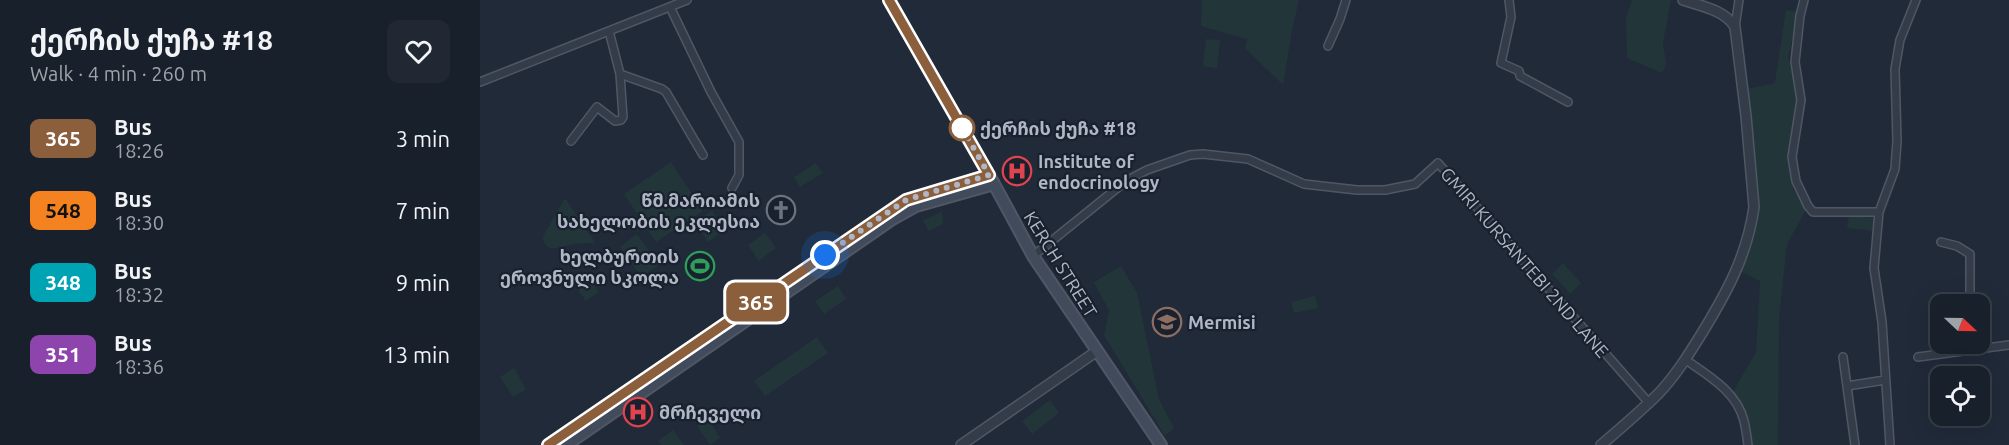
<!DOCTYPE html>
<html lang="en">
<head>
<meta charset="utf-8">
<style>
  :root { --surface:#18202b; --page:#212833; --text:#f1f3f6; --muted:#9fa3a9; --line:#363e47 }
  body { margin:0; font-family:Ubuntu,"Noto Sans Georgian",sans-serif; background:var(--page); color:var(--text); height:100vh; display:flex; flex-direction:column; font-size:22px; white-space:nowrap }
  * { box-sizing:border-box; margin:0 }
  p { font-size:20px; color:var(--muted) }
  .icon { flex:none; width:33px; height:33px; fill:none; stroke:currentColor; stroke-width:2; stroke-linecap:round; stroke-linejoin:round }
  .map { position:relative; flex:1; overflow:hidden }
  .details { display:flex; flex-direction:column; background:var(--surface); width:480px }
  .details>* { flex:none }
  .badge { padding:0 12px; border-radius:9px; font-size:21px; line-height:39px }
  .needle { width:39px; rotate:112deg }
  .controls { position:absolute; left:1450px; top:294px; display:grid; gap:12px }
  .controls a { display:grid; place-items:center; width:60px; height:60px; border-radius:12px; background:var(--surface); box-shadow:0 6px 24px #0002,0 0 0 2px var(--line); font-size:30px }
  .you { position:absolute; width:30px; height:30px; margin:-15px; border:4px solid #fff; border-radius:50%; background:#1a73e8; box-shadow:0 0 0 9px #1a73e833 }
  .map>.badge { position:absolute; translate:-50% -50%; box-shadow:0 0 0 3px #fff }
  .round { display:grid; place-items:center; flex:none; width:63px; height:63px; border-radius:12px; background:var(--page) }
  .headline { display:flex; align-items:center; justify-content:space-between; height:102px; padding:0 30px }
  h1 { font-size:28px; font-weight:700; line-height:45px }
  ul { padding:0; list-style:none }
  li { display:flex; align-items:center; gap:18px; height:72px; padding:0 30px }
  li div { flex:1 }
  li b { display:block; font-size:22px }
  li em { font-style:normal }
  li .badge { min-width:66px; font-weight:700; text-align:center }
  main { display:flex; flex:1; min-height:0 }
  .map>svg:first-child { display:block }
  .green { fill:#22363a }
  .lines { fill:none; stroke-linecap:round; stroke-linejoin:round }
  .minor-casing { stroke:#4f5764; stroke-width:10 }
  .tertiary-casing { stroke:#4f5764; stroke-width:12 }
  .secondary-casing { stroke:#4f5764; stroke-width:14 }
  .minor { stroke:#343c49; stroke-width:7 }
  .tertiary { stroke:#343c49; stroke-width:9 }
  .secondary { stroke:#424b5c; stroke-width:10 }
  .line-casing { stroke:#fff; stroke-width:14 }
  .line { stroke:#8b5e3c; stroke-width:9 }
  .walk { stroke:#afb7c6; stroke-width:6; stroke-dasharray:0 10.8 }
  .stop-dot { fill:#fff; stroke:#8b5e3c; stroke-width:3 }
  .labels { text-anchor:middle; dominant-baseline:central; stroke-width:4.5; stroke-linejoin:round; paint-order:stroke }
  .stop-label { font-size:18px; font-weight:bold; fill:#afb7c6; stroke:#1a212e; text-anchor:start }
  .poi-label { font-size:18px; font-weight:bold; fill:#afb7c6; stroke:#1a212e; text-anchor:start }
  .street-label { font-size:18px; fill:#afb7c6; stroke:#1a212e }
</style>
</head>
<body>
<main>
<section class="details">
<div class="headline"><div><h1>ქერჩის ქუჩა #18</h1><p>Walk · 4 min · 260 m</p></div><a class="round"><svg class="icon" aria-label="heart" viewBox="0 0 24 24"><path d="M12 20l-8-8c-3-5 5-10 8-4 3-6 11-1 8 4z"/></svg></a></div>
<ul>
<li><span class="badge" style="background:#8b5e3c;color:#fff">365</span><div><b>Bus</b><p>18:26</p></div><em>3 min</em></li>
<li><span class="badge" style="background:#f58220;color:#111">548</span><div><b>Bus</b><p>18:30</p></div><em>7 min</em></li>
<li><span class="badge" style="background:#00a3b4;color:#fff">348</span><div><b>Bus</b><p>18:32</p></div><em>9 min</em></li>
<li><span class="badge" style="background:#8e44ad;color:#fff">351</span><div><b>Bus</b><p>18:36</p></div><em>13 min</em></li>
</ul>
</section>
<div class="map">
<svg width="1529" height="445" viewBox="0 0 1529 445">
  <rect width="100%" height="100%" fill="#202a39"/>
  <path class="green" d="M722,0H819L812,30L803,85L765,48L767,39L721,26Z
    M1152,0H1191L1183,42L1186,64L1182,73L1147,58L1146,17Z
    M1306,10L1319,12L1308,57L1318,96L1309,151L1313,189L1327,208L1307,244L1299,317L1298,445H1273L1269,420L1253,392L1276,352L1280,281L1260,271L1278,213L1267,89L1295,83Z
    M726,39L740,40L737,68L723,66Z
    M191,162L223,211L176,242L144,194Z
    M336,163L343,173L320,187L314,177Z
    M85,198L115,243C108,243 101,243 94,244C83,246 63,256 63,236Z
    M232,211L245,230L228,242L215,222Z
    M462,211L463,224L449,231L443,221Z
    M1369,215L1395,218L1393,231L1367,228Z
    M285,233L296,248L279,261L268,245Z
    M157,234L179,265L161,277L140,247Z
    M1083,263L1101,283L1090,294L1072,274Z
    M641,266L657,293L679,399L694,428L685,436L624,335L629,311L614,282Z
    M108,275L119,292L106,301L94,284Z
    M358,286L366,299L344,314L335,301Z
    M835,296L838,308L814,313L811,302Z
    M337,337L348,353L285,396L274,381Z
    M34,368L46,389L33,397L20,377Z
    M570,400L579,413L552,434L542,421Z
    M228,419L240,438L230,445L217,426Z
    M193,430L204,445H182L178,441Z"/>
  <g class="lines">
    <g class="minor-casing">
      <path id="minor" d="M1029,0L1031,17L1021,63L1039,71L1040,76L1088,102
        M1324,0L1320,16L1315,62L1321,100L1312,157L1316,181L1328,206L1333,212H1399
        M190,7L231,92L259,142V175L252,188
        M1255,27L1259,0
        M848,46L860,19L866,0
        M140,74L182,89L186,92L223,155
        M0,82L207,0
        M91,141L117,107L135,121L141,120L143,117L140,74L129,31
        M1461,242L1477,246L1490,254V304
        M553,256L646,181L667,170L710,155L723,154L768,159L824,184L877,190H905L935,184L958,163L1169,403
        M1363,357L1375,445
        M1438,357L1529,345
        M1206,360C1229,376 1257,392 1264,421C1266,429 1267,437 1268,445
        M1367,386L1405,380
        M1410,445L1402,322L1394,268L1399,212L1415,169L1417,141L1415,69L1420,40L1436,0"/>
    </g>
    <g class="tertiary-casing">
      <path id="tertiary" d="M481,445L617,351
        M1121,445C1141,428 1161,411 1179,393C1196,375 1209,354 1222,333C1247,292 1267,256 1274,207L1266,116L1255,27C1245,10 1221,6 1203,0"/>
    </g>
    <g class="secondary-casing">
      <path id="secondary" d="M409,0L514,184L553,256L681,445
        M68,445L426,200L509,175
        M86,445L411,220L436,206L514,184"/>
    </g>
    <use href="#minor" class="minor"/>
    <use href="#tertiary" class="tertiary"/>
    <use href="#secondary" class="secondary"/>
  </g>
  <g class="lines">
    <g class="line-casing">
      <path id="line" d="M68,445L426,200L509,175L409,0"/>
    </g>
    <use href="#line" class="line"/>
    <path class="walk" d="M345,255L426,200L509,175L481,126L482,128"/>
  </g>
  <defs>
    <g id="hospital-ring" transform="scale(1.5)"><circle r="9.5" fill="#1a212e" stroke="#e0444e" stroke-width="1.5"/><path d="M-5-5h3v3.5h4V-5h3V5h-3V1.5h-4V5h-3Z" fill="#e0444e"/></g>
    <g id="church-ring" transform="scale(1.5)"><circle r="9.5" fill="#1a212e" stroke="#6b7280" stroke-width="1.5"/><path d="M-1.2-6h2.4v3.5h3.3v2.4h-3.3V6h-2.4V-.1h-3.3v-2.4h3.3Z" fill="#6b7280"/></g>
    <g id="stadium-ring" transform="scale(1.5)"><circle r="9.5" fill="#1a212e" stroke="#2e9e5b" stroke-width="1.5"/><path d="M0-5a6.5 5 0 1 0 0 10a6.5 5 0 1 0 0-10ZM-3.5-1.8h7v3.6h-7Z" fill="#2e9e5b"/></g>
    <g id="university-ring" transform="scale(1.5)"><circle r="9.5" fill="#1a212e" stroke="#8d6e63" stroke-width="1.5"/><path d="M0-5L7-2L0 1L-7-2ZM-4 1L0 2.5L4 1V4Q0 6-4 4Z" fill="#8d6e63"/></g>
  </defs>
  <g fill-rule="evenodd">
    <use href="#hospital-ring" x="537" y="171"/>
    <use href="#church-ring" x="301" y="210"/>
    <use href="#stadium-ring" x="220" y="266"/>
    <use href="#university-ring" x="687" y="322"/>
    <use href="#hospital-ring" x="158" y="412"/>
  </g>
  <circle class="stop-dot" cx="482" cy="128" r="12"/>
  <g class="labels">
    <g class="stop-label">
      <text x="500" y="128">ქერჩის ქუჩა #18</text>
    </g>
    <g class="poi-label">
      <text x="558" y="161">Institute of<tspan x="558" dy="21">endocrinology</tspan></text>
      <text x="280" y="200" text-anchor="end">წმ.მარიამის<tspan x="280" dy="21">სახელობის ეკლესია</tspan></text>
      <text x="199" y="256" text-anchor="end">ხელბურთის<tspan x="199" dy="21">ეროვნული სკოლა</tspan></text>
      <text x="708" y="322">Mermisi</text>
      <text x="179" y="412">მრჩეველი</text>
    </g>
    <g class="street-label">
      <text transform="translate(1045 262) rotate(49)">GMIRI KURSANTEBI 2ND LANE</text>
      <text transform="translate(581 264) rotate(58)">KERCH STREET</text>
    </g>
  </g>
</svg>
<div class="controls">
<a><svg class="needle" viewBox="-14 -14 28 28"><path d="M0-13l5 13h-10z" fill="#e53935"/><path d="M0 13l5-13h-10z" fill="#9fa3a9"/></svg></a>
<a><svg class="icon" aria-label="locate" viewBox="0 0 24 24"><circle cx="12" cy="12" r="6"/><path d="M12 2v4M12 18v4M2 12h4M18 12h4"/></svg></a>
</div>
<div class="you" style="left:345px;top:255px"></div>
<b class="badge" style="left:276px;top:302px;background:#8b5e3c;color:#fff">365</b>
</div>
</main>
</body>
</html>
